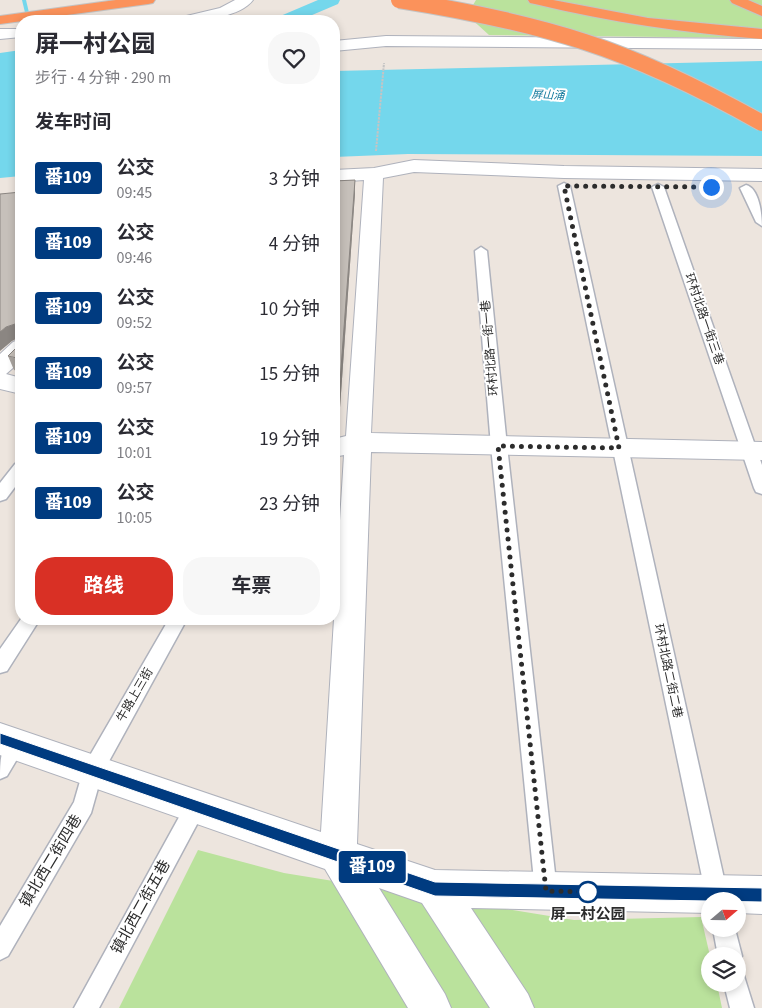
<!DOCTYPE html>
<html lang="zh">
<head>
<meta charset="utf-8">
<style>
  :root { --surface:#fff; --page:#f7f7f7; --text:#2b2b33; --muted:#7c7c81; --accent:#d93025 }
  body { margin:0; font-family:"Source Sans 3","Noto Sans SC",sans-serif; background:var(--page); color:var(--text); height:100vh; display:flex; flex-direction:column; font-size:19px; white-space:nowrap }
  * { box-sizing:border-box; margin:0 }
  p { font-size:16px; color:var(--muted) }
  .icon { flex:none; width:28px; height:28px; fill:none; stroke:currentColor; stroke-width:2; stroke-linecap:round; stroke-linejoin:round }
  .map { position:relative; flex:1; overflow:hidden }
  .side { position:absolute; left:15px; top:15px; width:325px; height:610px; display:flex; flex-direction:column; background:var(--surface); border-radius:20px; box-shadow:0 2px 8px #0003 }
  .side>* { flex:none }
  .badge { padding:0 10px; border-radius:4px; font-size:18px; line-height:32px }
  .needle { width:32px; rotate:70deg }
  .buttons { position:absolute; left:701px; top:892px; display:grid; gap:10px }
  .buttons a { display:grid; place-items:center; width:45px; height:45px; border-radius:50%; background:var(--surface); box-shadow:0 2px 8px #0003; font-size:25px }
  .you { position:absolute; width:25px; height:25px; margin:-12px; border:4px solid #fff; border-radius:50%; background:#1a73e8; box-shadow:0 0 0 8px #1a73e833 }
  .map>.badge { position:absolute; translate:-50% -50%; box-shadow:0 0 0 2px #fff }
  h2 { padding:0 20px; font-size:19px; line-height:45px }
  .round { display:grid; place-items:center; flex:none; width:52px; height:52px; border-radius:20px; background:var(--page) }
  .headline { display:flex; align-items:center; justify-content:space-between; height:85px; padding:0 20px }
  h1 { font-size:24px; font-weight:700; line-height:38px }
  .primary-button { display:flex; gap:10px; margin-top:auto; padding:10px 20px }
  .primary-button a { flex:1; height:58px; border-radius:20px; background:var(--accent); color:#fff; font-size:20px; font-weight:700; line-height:58px; text-align:center }
  .primary-button a+a { background:var(--page); color:var(--text) }
  ul { padding:0; list-style:none }
  li { display:flex; align-items:center; gap:15px; height:65px; padding:0 20px }
  li div { flex:1 }
  li b { display:block; font-size:19px }
  li em { font-style:normal }
  li .badge { min-width:55px; font-weight:700; text-align:center }
  .map>svg:first-child { display:block }
  .green { fill:#bae29c }
  .water { fill:#74d7ec }
  .lines { fill:none; stroke-linecap:round; stroke-linejoin:round }
  .stream { fill:#74d7ec; fill-rule:evenodd }
  .canal { fill:#74d7ec; fill-rule:evenodd }
  .service-casing { stroke:#afb2bc; stroke-width:3 }
  .minor-casing { stroke:#afb2bc; stroke-width:2 }
  .motorway-casing { stroke:#c4c4c4; stroke-width:2 }
  .path { stroke:#c4c4c4; stroke-width:2; stroke-dasharray:2.5 1; stroke-linecap:butt }
  .service { fill:#fff; fill-rule:evenodd }
  .minor { fill:#fff; fill-rule:evenodd }
  .motorway { fill:#fb925b; fill-rule:evenodd }
  .motorway-bridge-casing { stroke:#c4c4c4; stroke-width:18; stroke-linecap:butt }
  .motorway-bridge { stroke:#fb925b; stroke-width:16 }
  .wall { fill:#aaa5a0 }
  .shaded-wall { fill:#8b8682 }
  .building { fill:#c6c0ba; stroke:#8b8682 }
  .line { fill:#003b80; stroke:#fff }
  .walk { stroke:#2c2c2c; stroke-width:5; stroke-dasharray:0 9 }
  .stop-dot { fill:#fff; stroke:#003b80; stroke-width:2.5 }
  .labels { text-anchor:middle; dominant-baseline:central; stroke-width:4; stroke-linejoin:round; paint-order:stroke }
  .far-water-label { font-size:11px; font-style:italic; fill:#10789b; stroke:#fff }
  .street-label { font-size:12px; fill:#2c2c2c; stroke:#fff }
  .near-street-label { font-size:15px; fill:#2c2c2c; stroke:#fff }
  .near-stop-label { font-size:15px; font-weight:bold; fill:#2c2c2c; stroke:#fff }
</style>
</head>
<body>
<div class="map">
<svg width="762" height="1008" viewBox="0 0 762 1008">
  <rect width="100%" height="100%" fill="#ede5de"/>
  <path class="green" d="M476,0H762V38L489,35L467,15Z
    M198,850L284,873L574,920L701,917L710,956V984H717L722,1008H119Z"/>
  <path class="water" d="M21,50V176L0,178V53Z
    M762,61V156L408,154L334,157V71Z"/>
  <g class="lines">
    <path class="stream" d="M22,0H26L31,21H27Z"/>
    <path class="canal" d="M318,0H340L338,4L298,21H275L278,17Z"/>
    <g class="service-casing">
      <path id="service" d="M564,183L570,186L729,901H710V909L707,901L558,186Z
        M658,184L664,187L762,465V494L756,492L754,488L652,187Z
        M746,185C759,188 762,214 762,226L756,222L740,188Z
        M481,247L487,251L507,446L557,891L554,899L546,902L538,899L535,891L491,446L475,251Z
        M21,462V479L6,499L0,501V483L15,464Z
        M21,619H40L7,671L0,673V649Z
        M169,619H187L102,774L91,813L8,956L0,960V926L74,802L85,764Z
        M16,735L23,737L26,744L7,776L0,779C0,762 0,742 16,735Z
        M196,796L203,799L206,806L203,813L99,1008H74L189,799Z
        M713,929H735L742,956L738,964V956H718Z
        M738,973L744,976L754,1008H730L724,984H738Z"/>
    </g>
    <g class="minor-casing">
      <path id="minor" d="M235,0H253C240,18 196,22 176,21L178,18L220,8Z
        M0,29H21V37L0,39Z
        M386,36L762,39V49L386,46L334,51V41Z
        M414,160L564,166L762,169V181L564,178L414,172L383,178L371,433L762,442V460L371,452L357,844L435,870L762,876V914L738,913V901H710V913L471,908L528,994L534,1008H490L422,903L379,888L445,994L451,1008H408L325,869L0,755V723L321,832L344,455L334,457V439L346,436L364,180L334,182V170L374,168Z
        M21,339V361L6,374L21,378V394L0,389V354L13,342Z"/>
    </g>
    <g class="motorway-casing">
      <path id="motorway" d="M116,0H155L153,3L148,4L0,24V16Z
        M528,0H553L648,18L762,29V39C685,33 610,22 535,4L530,3Z
        M730,0H748L762,6V16L732,3Z"/>
    </g>
    <path class="path" d="M376,151L384,63"/>
    <use href="#service" class="service"/>
    <use href="#minor" class="minor"/>
    <use href="#motorway" class="motorway"/>
    <g class="motorway-bridge-casing">
      <path id="motorway-bridge" d="M399,0C462,10 524,22 585,42C647,62 705,91 762,123"/>
    </g>
    <use href="#motorway-bridge" class="motorway-bridge"/>
  </g>
  <path class="wall" d="M355,180V193L338,436H334V181Z
    M8,356L21,360V372L14,370Z"/>
  <path class="shaded-wall" d="M355,180V193L338,436L337,422Z
    M15,324L20,337L12,341L0,351V332L6,327Z"/>
  <path class="building" d="M355,180L337,422H334V181Z
    M21,192V359L8,356L17,347V325L15,324L6,327L0,332V194Z"/>
  <path class="line" d="M0,733L435,882L762,888V902L435,896L0,744Z"/>
  <g class="lines">
    <path class="walk" d="M588,892L546,891L498,446L619,448L564,186L711,187"/>
  </g>
  <circle class="stop-dot" cx="588" cy="892" r="10"/>
  <g class="labels">
    <g class="far-water-label">
      <text transform="translate(548 95) rotate(3)">屏山涌</text>
    </g>
    <g class="street-label">
      <text transform="translate(704 319) rotate(71)">环村北路一街三巷</text>
      <text transform="translate(490 348) rotate(-95)">环村北路一街一巷</text>
      <text transform="translate(668 671) rotate(78)">环村北路二街二巷</text>
      <text transform="translate(135 695) rotate(-60)">牛路上三街</text>
    </g>
    <g class="near-street-label">
      <text transform="translate(51 861) rotate(-59)">镇北西二街四巷</text>
      <text transform="translate(141 907) rotate(-61)">镇北西二街五巷</text>
    </g>
    <g class="near-stop-label">
      <text x="588" y="914">屏一村公园</text>
    </g>
  </g>
</svg>
<div class="buttons">
<a><svg class="needle" viewBox="-14 -14 28 28"><path d="M0-13l5 13h-10z" fill="#e53935"/><path d="M0 13l5-13h-10z" fill="#7c7c81"/></svg></a>
<a><svg class="icon" aria-label="layers" viewBox="0 0 24 24"><path d="M12 4l9 5-9 5-9-5zM3 14l9 5 9-5"/></svg></a>
</div>
<div class="you" style="left:711px;top:187px"></div>
<b class="badge" style="left:372px;top:867px;background:#003b80;color:#fff">番109</b>
<section class="side">
<div class="headline"><div><h1>屏一村公园</h1><p>步行 · 4 分钟 · 290 m</p></div><a class="round"><svg class="icon" aria-label="heart" viewBox="0 0 24 24"><path d="M12 20l-8-8c-3-5 5-10 8-4 3-6 11-1 8 4z"/></svg></a></div>
<h2>发车时间</h2>
<ul>
<li><span class="badge" style="background:#003b80;color:#fff">番109</span><div><b>公交</b><p>09:45</p></div><em>3 分钟</em></li>
<li><span class="badge" style="background:#003b80;color:#fff">番109</span><div><b>公交</b><p>09:46</p></div><em>4 分钟</em></li>
<li><span class="badge" style="background:#003b80;color:#fff">番109</span><div><b>公交</b><p>09:52</p></div><em>10 分钟</em></li>
<li><span class="badge" style="background:#003b80;color:#fff">番109</span><div><b>公交</b><p>09:57</p></div><em>15 分钟</em></li>
<li><span class="badge" style="background:#003b80;color:#fff">番109</span><div><b>公交</b><p>10:01</p></div><em>19 分钟</em></li>
<li><span class="badge" style="background:#003b80;color:#fff">番109</span><div><b>公交</b><p>10:05</p></div><em>23 分钟</em></li>
</ul>
<div class="primary-button"><a>路线</a><a>车票</a></div>
</section>
</div>
</body>
</html>
